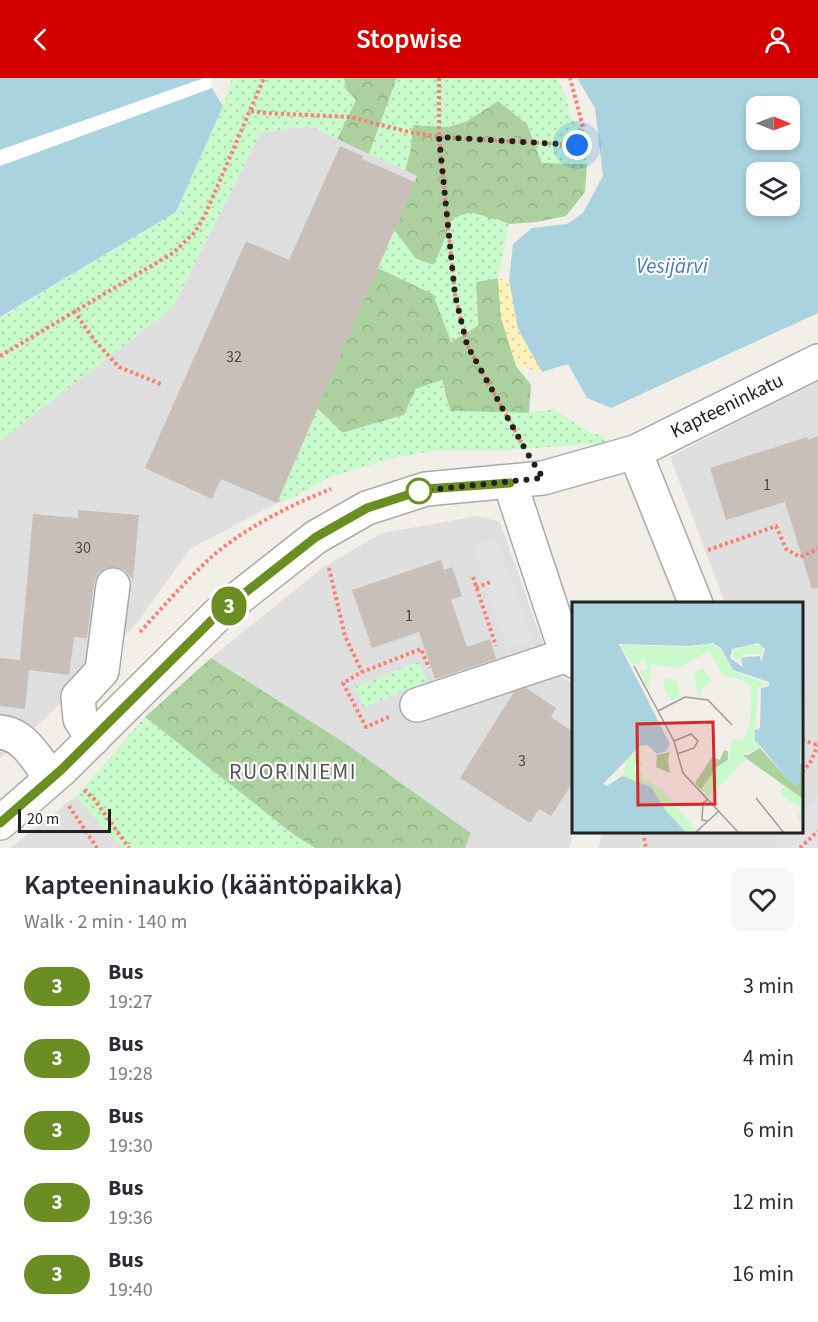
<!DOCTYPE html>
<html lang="en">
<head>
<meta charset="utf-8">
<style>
  :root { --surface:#fff; --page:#f7f7f7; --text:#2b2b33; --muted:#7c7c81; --accent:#d40000 }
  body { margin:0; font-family:"Source Sans 3",sans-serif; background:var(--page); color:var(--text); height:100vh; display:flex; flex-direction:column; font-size:22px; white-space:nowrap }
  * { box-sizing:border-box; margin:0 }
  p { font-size:20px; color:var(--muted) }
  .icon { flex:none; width:33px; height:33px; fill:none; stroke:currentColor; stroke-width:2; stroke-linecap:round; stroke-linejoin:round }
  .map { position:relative; height:770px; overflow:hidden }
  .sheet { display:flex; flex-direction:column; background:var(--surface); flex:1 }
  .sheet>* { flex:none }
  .badge { padding:0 12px; border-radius:20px; font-size:21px; line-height:39px }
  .needle { width:39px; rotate:91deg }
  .tools { position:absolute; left:746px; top:18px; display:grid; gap:12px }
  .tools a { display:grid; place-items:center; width:54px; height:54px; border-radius:12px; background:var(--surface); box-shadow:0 3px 9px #0003; font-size:30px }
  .scale { position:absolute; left:18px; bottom:15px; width:93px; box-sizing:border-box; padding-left:6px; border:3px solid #222; border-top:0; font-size:16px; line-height:21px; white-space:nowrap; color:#222; -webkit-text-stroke:4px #fff; paint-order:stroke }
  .you { position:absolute; width:30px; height:30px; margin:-15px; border:4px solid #fff; border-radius:50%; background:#1a73e8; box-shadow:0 0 0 9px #1a73e833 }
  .map>.badge { position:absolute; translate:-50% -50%; box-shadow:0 0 0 3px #fff }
  .round { display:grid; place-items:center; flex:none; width:63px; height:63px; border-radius:12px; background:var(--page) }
  .overview { display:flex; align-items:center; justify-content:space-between; height:102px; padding:0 24px }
  h1 { font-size:28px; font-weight:600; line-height:45px }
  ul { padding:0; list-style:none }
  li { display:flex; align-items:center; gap:18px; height:72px; padding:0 24px }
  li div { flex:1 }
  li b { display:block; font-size:22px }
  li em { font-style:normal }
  li .badge { min-width:66px; font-weight:700; text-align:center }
  header { display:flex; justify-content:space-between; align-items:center; height:78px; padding:0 24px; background:var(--accent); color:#fff; font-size:27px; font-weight:600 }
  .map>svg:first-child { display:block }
  .residential { fill:#e0dfdf }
  .forest { fill:url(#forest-crowns) }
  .sand { fill:url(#sand-dots) }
  .park { fill:url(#park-dots) }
  .parking { fill:#e2e2e2 }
  .water { fill:#aad3df; fill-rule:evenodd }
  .pier { fill:#fff }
  .building { fill:#c7bfb8 }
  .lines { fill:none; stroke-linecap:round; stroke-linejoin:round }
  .minor-casing { stroke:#a9a9a9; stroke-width:36 }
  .path { stroke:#fa8072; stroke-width:4; stroke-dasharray:3 3; stroke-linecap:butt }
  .minor { stroke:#fff; stroke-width:33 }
  .line-casing { stroke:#fff; stroke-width:14 }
  .line { stroke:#6b8e23; stroke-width:9 }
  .walk { stroke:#222; stroke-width:6; stroke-dasharray:0 10.8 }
  .stop-dot { fill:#fff; stroke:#6b8e23; stroke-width:3 }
  .labels { text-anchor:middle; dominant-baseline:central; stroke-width:4.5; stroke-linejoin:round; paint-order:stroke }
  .number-label { font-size:16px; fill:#4b4948 }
  .street-label { font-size:20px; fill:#222; stroke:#fff }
  .water-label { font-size:21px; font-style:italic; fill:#4a7aab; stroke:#fff }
  .quarter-label { font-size:22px; letter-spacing:1.5px; fill:#555; stroke:#fff }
  .inset-road { fill:none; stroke:#9f9d99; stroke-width:1.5 }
  .view { fill:#d62828; fill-opacity:0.15; stroke:#d62828; stroke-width:3 }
  .inset-edge { fill:none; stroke:#222; stroke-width:3 }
</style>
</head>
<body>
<header><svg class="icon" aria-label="back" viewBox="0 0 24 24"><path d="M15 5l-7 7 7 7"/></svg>Stopwise<svg class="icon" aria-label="person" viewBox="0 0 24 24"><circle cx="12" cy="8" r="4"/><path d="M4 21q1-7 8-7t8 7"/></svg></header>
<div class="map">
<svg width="818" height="770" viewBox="0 0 818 770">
  <defs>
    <pattern id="forest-crowns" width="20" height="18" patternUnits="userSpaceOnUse" patternTransform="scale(1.5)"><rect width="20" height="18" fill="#add19e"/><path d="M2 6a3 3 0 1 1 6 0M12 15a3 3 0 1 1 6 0" fill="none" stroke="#95b388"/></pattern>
    <pattern id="sand-dots" width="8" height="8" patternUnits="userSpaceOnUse" patternTransform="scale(1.5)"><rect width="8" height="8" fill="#fff1ba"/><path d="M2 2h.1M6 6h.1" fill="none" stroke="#dacea0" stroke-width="1.8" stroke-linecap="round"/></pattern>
    <pattern id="park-dots" width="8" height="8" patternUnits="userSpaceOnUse" patternTransform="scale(1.5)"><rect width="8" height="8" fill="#c8facc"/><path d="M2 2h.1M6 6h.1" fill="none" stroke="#acd6af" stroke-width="1.8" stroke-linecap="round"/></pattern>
  </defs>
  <rect width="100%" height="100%" fill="#f2efe9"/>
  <path class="residential" d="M309,48L418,98L277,425L190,471L136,546L45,641L0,680V363L172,230L260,55Z
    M818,302V770H598L603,754H802V526L725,525L670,379Z
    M477,438L500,444L553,594L573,605L574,753L569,770H465L471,755L345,665L211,580L322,490L382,455Z
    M76,719L123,770H10L67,725Z"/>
  <path class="forest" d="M344,0H397L369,76L337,61L356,22L346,12Z
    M498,23L527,46L542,85L587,86L585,114L566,138L537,144L509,146L496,141L434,187L416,181L394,152L417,98L405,92L410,74L413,47L448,49L467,43Z
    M378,190L433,216L478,247L476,204L498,200L501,239L516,288L531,307L529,335L450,333L442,302L416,311L404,337L342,355L317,330Z
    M211,580L345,665L471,755L465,770H315L294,757L145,639Z"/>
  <path class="sand" d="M498,200L509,202L518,251L542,294L516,288L501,239Z"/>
  <path class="park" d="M232,0H344L346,12L356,22L337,61L309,48L260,55L172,230L0,363V240L176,134L223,28Z
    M397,0H556L566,18L570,38L590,56L587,86L542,85L527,46L498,23L467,43L448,49L413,47L410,74L405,92L369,76Z
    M471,134L509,146L498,200L476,204L478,248L451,264L433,216L378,190L394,152L416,181L434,187L453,140Z
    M442,302L450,333L529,335L554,331L590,355L604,357L605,365L509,372H442L397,379L330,399L291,421L277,425L317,330L343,355L404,337L416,311Z
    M418,583L427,603L364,629L354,610Z
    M145,639L294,757L315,770H123L76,719Z"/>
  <path class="parking" d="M497,460L533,562L506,571L473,468Z
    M818,718V770H780L773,763L783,754H802V735Z"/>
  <path class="water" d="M0,0H211L212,10L223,28L176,134L0,239Z
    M577,0H818V235L611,330L587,320L568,286L542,294L518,251L509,202L513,166L532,150L567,146L583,135L603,98L595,30ZM756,28H789V62H756ZM756,94H789V128H756Z"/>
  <path class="pier" d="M204,0H211L212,10L0,88V72Z"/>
  <path class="building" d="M340,68L363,78L362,81L415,104L277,425L221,401L212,421L145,390L246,163L289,182Z
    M818,358V510L812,511L785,424L726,442L710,390L807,359L808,362Z
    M78,432L139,437L133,502L125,492L116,489L106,490L98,495L94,505L87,560L74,559L69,597L29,592L25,631L0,628V580L20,582L33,436L78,440Z
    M441,482L444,492L452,489L462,518L451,522L467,569L490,561L496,581L435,601L419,554L372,570L352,512Z
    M526,610L556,630L551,639L573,654V704L551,738L539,731L530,745L460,700L514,614Z"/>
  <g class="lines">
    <g class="minor-casing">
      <path id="minor" d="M635,374L696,526
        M510,405L567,577L574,583
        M417,627L567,577
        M0,654C24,656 38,682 51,701
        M93,661L80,641L78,619L102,593L113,507
        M0,745L61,692L218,536L316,459L367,430L426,411L543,400L635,374L818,283"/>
    </g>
    <path class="path" d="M439,0V59L455,217L467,267L524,369
      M251,33L266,35L350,39L409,54L439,59L577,67L583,49L570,0
      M74,233L95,263L119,289L163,307
      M0,278L173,175L195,154L205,137L264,0
      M708,472L776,448L786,471L800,479L818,471
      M329,490L345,558L362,594
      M473,499L496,568
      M476,510L490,504
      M140,554C162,530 184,505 207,483C239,453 290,427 331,411
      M389,639L366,649L343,605L362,594L421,571L429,590
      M802,662L818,667
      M802,694L810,685L818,667
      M84,712L94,721L129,770
      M69,728L97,770
      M643,754L646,770
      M800,770L818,753"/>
    <use href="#minor" class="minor"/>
  </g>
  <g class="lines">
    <g class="line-casing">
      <path id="line" d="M0,745L61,692L218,536L316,459L367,430L426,411L510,405"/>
    </g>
    <use href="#line" class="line"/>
    <path class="walk" d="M419,413L543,400L529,378L467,267L455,217L439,59L577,67"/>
  </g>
  <circle class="stop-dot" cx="419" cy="413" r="12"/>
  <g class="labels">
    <g class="number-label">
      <text x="234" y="279">32</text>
      <text x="767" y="407">1</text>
      <text x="83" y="470">30</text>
      <text x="409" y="538">1</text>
      <text x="522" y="683">3</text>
    </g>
    <g class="street-label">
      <text transform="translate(727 328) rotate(-26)">Kapteeninkatu</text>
    </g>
    <g class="water-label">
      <text x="672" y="188">Vesijärvi</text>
    </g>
    <g class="quarter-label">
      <text x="293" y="694">RUORINIEMI</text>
    </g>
  </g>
  <g transform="translate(572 524)">
    <rect width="231" height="231" fill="#f2efe9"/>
    <path d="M188,146L217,178L231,159V197L168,152L176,153ZM152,148L156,149V158L145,165L129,188L123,181L140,155L148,158ZM98,150L96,158L98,171L84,165L85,153Z" fill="#add19e"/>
    <path d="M137,41L147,46L161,69L196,82L186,85L183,138L188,146L170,152L175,156L138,194L129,188L145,165L156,158L161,136L171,139L178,124L179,84L164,75H152L137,49L106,66L80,62L76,85L68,70L76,66L72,59L61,64L49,43L119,45ZM181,43H189L191,52H173L167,59L160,53L162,48ZM131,66L139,78L127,91L130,94H126L122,71ZM93,76L105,79L108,94L100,99L91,86ZM74,144L67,153L73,166L64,163L61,168L71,169V177L89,186L126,231H115L94,209L79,185L51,175L54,158ZM213,185L231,197V223L226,215L229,206L210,194L209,187Z" fill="#c8facc"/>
    <path d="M0,0H231L228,181L223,184L217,178L183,138V128L188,126L189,86L197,84V80L161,68L149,46L141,41L117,44L47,42L98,142L94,149L85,152L75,143L68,144L31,182L35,184L50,174L79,185L94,209L114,230L0,231ZM186,41L193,47L189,60L188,54L174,55L169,57L171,65L158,56L160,47Z" fill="#aad3df" fill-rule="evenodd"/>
    <path class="inset-road" d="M62,64L102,139L111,171L167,231M86,109L113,95L136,98L160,123M102,139L119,132L126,139L122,146L105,152M184,196L212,231M136,197L131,201L130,218L136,219M123,231L147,209"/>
    <path class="view" d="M141,120L143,202L66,203L65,122Z"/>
    <rect width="231" height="231" class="inset-edge"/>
  </g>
</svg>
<div class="tools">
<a><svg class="needle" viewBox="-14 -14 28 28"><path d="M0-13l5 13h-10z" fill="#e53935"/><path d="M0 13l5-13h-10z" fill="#7c7c81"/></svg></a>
<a><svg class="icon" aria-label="layers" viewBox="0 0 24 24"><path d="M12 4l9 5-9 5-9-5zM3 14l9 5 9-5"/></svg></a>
</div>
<div class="scale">20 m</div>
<div class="you" style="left:577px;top:67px"></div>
<b class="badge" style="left:229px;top:528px;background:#6b8e23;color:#fff">3</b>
</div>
<section class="sheet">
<div class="overview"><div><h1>Kapteeninaukio (kääntöpaikka)</h1><p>Walk · 2 min · 140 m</p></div><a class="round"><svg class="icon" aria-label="heart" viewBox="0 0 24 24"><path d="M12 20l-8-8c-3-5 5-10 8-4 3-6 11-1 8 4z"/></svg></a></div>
<ul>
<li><span class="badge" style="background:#6b8e23;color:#fff">3</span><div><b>Bus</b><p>19:27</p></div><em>3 min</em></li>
<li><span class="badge" style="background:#6b8e23;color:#fff">3</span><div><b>Bus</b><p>19:28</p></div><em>4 min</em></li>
<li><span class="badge" style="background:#6b8e23;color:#fff">3</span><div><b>Bus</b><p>19:30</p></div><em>6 min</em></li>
<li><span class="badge" style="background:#6b8e23;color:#fff">3</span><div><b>Bus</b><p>19:36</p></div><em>12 min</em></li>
<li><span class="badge" style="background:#6b8e23;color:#fff">3</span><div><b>Bus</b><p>19:40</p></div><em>16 min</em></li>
</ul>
</section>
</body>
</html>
